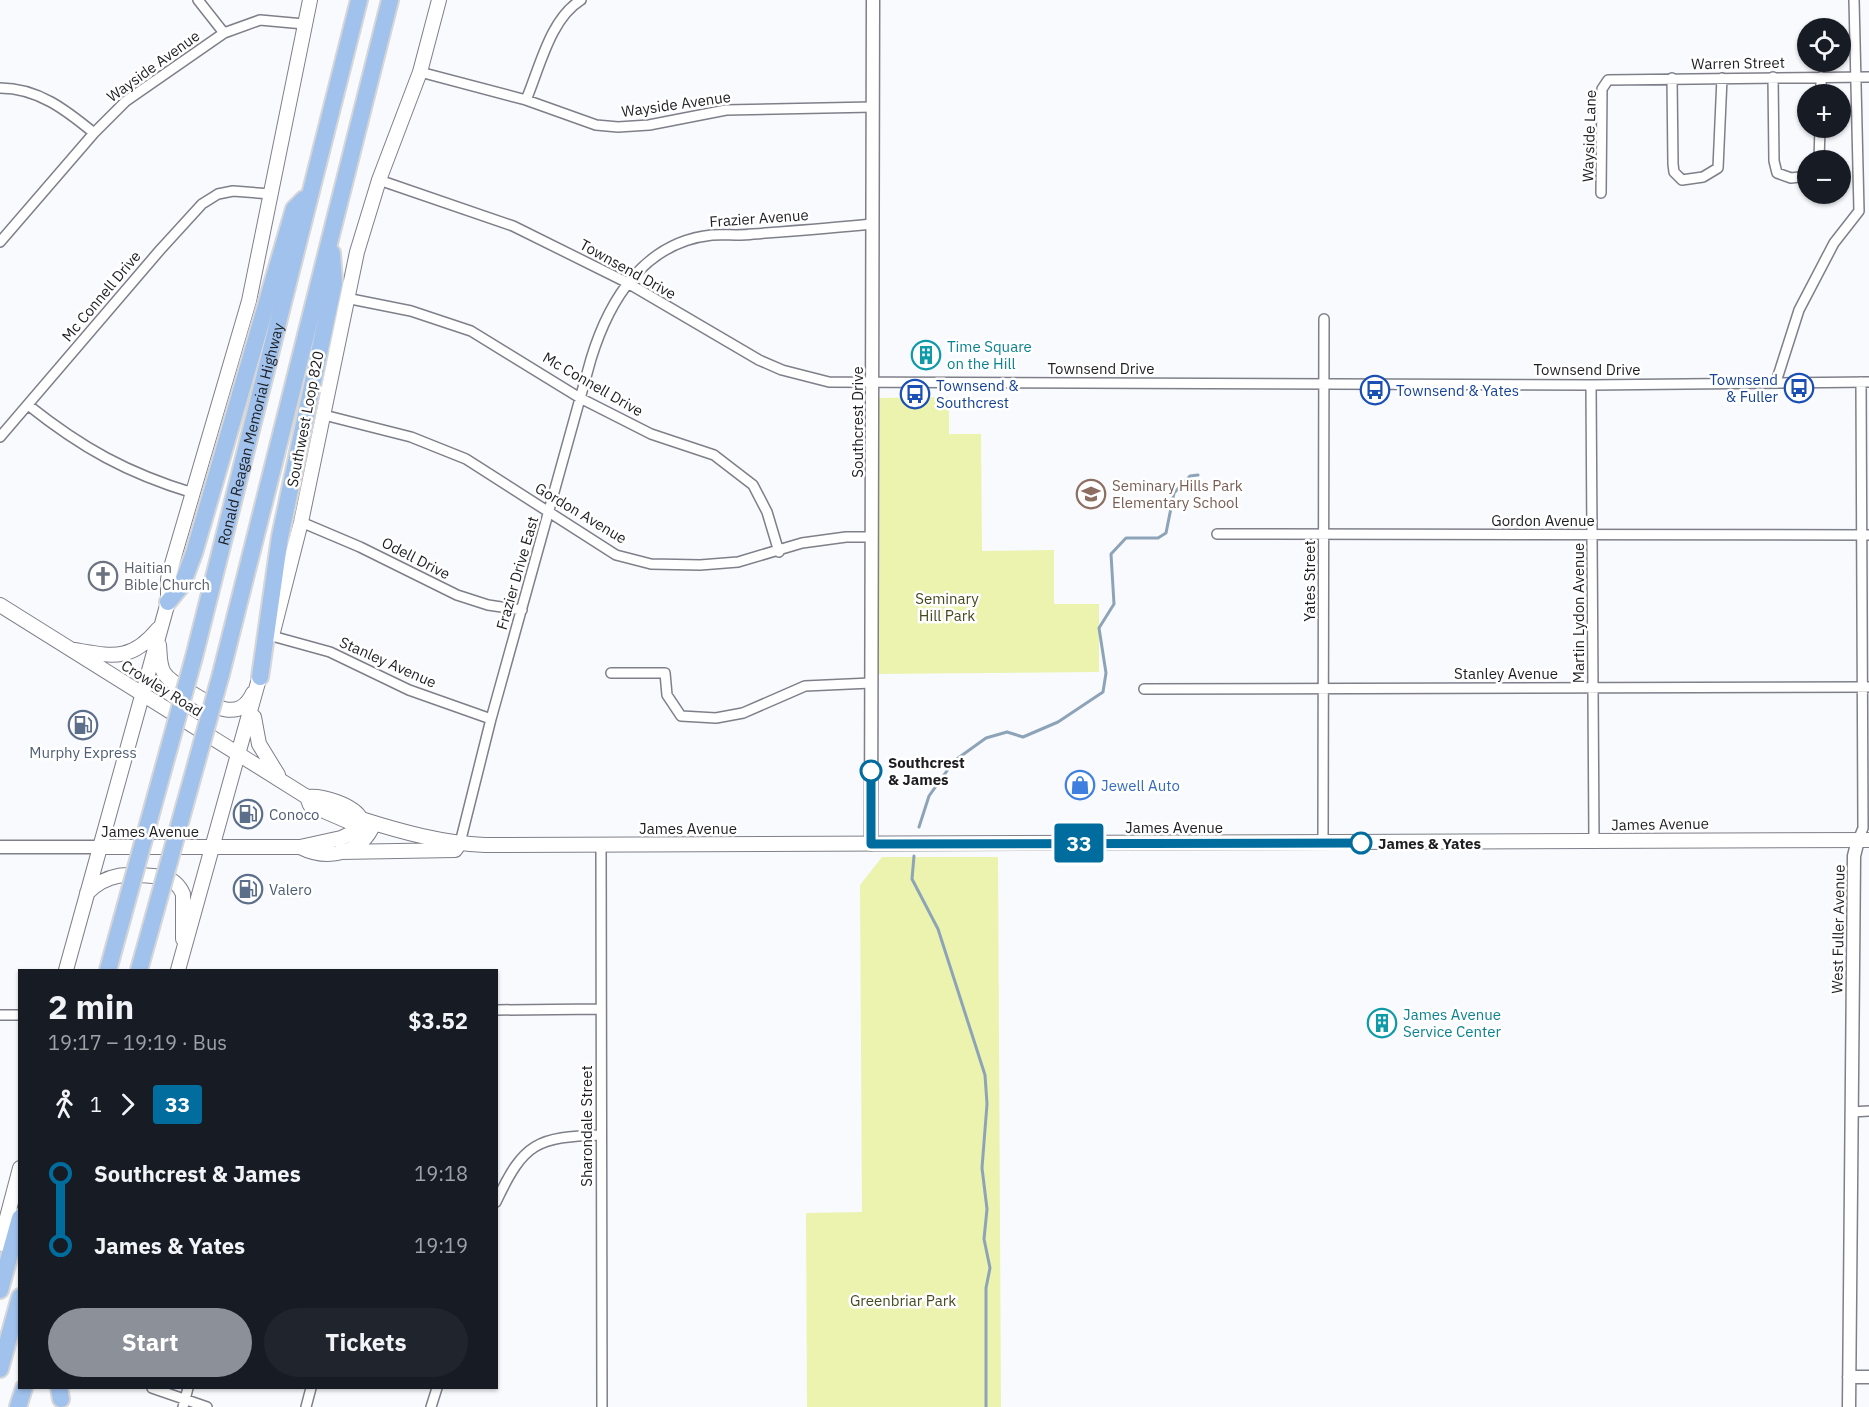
<!DOCTYPE html>
<html lang="en">
<head>
<meta charset="utf-8">
<style>
  :root { --surface:#171b24; --page:#20242c; --text:#f1f3f6; --muted:#9ea1a6; --accent:#8c9099 }
  body { margin:0; font-family:"IBM Plex Sans",sans-serif; background:var(--page); color:var(--text); height:100vh; display:flex; flex-direction:column; font-size:22px; white-space:nowrap }
  * { box-sizing:border-box; margin:0 }
  p { font-size:20px; color:var(--muted) }
  .icon { flex:none; width:33px; height:33px; fill:none; stroke:currentColor; stroke-width:2; stroke-linecap:round; stroke-linejoin:round }
  .map { position:relative; flex:1; overflow:hidden }
  .sheet { position:absolute; left:18px; top:969px; width:480px; height:420px; display:flex; flex-direction:column; background:var(--surface); border-radius:0px; box-shadow:0 2px 4px #0004 }
  .sheet>* { flex:none }
  .badge { padding:0 12px; border-radius:4px; font-size:21px; line-height:39px }
  .buttons { position:absolute; left:1797px; top:18px; display:grid; gap:12px }
  .buttons a { display:grid; place-items:center; width:54px; height:54px; border-radius:50%; background:var(--surface); box-shadow:0 2px 4px #0004; font-size:30px }
  .map>.badge { position:absolute; translate:-50% -50%; box-shadow:0 0 0 3px #fff }
  .legs { display:flex; align-items:center; gap:9px; height:66px; padding:0 30px; font-size:20px }
  .legs p { margin-inline-start:auto }
  .head { display:flex; align-items:center; justify-content:space-between; height:102px; padding:0 30px }
  h1 { font-size:33px; font-weight:700; line-height:45px }
  .button { display:flex; gap:12px; margin-top:auto; padding:12px 30px }
  .button a { flex:1; height:69px; border-radius:36px; background:var(--accent); color:#fff; font-size:24px; font-weight:700; line-height:69px; text-align:center }
  .button a+a { background:var(--page); color:var(--text) }
  ul { padding:0 30px; list-style:none }
  li { display:flex; align-items:center; gap:21px; height:72px; font-size:22px }
  li i { display:grid; place-items:center; width:9px; height:100%; margin:0 8px; background:currentColor }
  li i::after { content:''; width:15px; height:15px; margin:-8px; border:4px solid; border-radius:50%; background:var(--surface) }
  li p { margin-inline-start:auto }
  li:first-child i { background:linear-gradient(#0000 50%,currentColor 0) }
  li:last-child i { background:linear-gradient(currentColor 50%,#0000 0) }
  .map>svg:first-child { display:block }
  .green { fill:#ebf3af }
  .lines { fill:none; stroke-linecap:round; stroke-linejoin:round }
  .stream { stroke:#8da4b8; stroke-width:3 }
  .minor-casing { stroke:#7e7f89; stroke-width:12 }
  .tertiary-casing { stroke:#7e7f89; stroke-width:15 }
  .secondary-casing { stroke:#7e7f89; stroke-width:16 }
  .motorway-casing { stroke:#d6d6d7; stroke-width:20 }
  .minor { stroke:#fff; stroke-width:9 }
  .tertiary { stroke:#fff; stroke-width:12 }
  .secondary { stroke:#fff; stroke-width:14 }
  .motorway { stroke:#a0c2ed; stroke-width:16 }
  .motorway-bridge-casing { stroke:#d6d6d7; stroke-width:20; stroke-linecap:butt }
  .motorway-bridge { stroke:#a0c2ed; stroke-width:16 }
  .line-1-casing { stroke:#fff; stroke-width:14 }
  .line-1 { stroke:#006d9e; stroke-width:9 }
  .stop-1-dot { fill:#fff; stroke:#006d9e; stroke-width:3 }
  .labels { text-anchor:middle; dominant-baseline:central; stroke-width:5; stroke-linejoin:round; paint-order:stroke }
  .street-label { font-size:15px; fill:#1e1e22; stroke:#fff }
  .culture-label { font-size:15px; fill:#0d838f; stroke:#fff; text-anchor:start }
  .transit-label { font-size:15px; fill:#164399; stroke:#fff; text-anchor:start }
  .education-label { font-size:15px; fill:#785e54; stroke:#fff; text-anchor:start }
  .worship-label { font-size:15px; fill:#5b616d; stroke:#fff; text-anchor:start }
  .park-label { font-size:15px; fill:#454a1f; stroke:#fff }
  .service-label { font-size:15px; fill:#4e5e75; stroke:#fff; text-anchor:start }
  .stop-label { font-size:15px; font-weight:bold; fill:#1e1e22; stroke:#fff; text-anchor:start }
  .shop-label { font-size:15px; fill:#366cbe; stroke:#fff; text-anchor:start }
</style>
</head>
<body>
<div class="map">
<svg width="1869" height="1407" viewBox="0 0 1869 1407">
  <rect width="100%" height="100%" fill="#f9fafe"/>
  <path class="green" d="M949,397V434H981L982,551L1054,550V604H1099V672L878,674L877,398Z
    M882,857H998L1001,1407H807L806,1213L862,1212L860,885Z"/>
  <g class="lines">
    <path class="stream" d="M919,827L929,796L954,761L986,738L1007,732L1023,737L1058,722L1103,692L1106,673L1099,628L1114,604L1111,554L1126,538H1158L1166,533L1174,493L1190,476L1198,475
      M914,856L912,879L938,929L985,1075L987,1104L982,1168L987,1209L984,1239L990,1268L986,1288V1407"/>
    <g class="minor-casing">
      <path id="minor" d="M198,0L224,33
        M420,72L526,100L596,125L618,127L649,125L726,110L873,107
        M1773,77L1774,161L1777,173L1791,178L1808,176
        M1672,78L1673,164L1674,172L1682,180L1703,177L1718,168L1722,78
        M0,88C38,88 66,110 94,133
        M1821,94V77
        M526,100C540,67 550,19 581,0
        M1819,160L1820,128
        M379,180L513,226L626,282L759,360L782,370L829,382L1591,385L1869,382
        M1601,193L1602,89L1608,80L1869,77
        M0,242L94,133L126,101L224,33L260,20L304,24
        M346,298L411,311L471,331L580,398L651,434L714,455L753,485L767,512L779,552
        M1776,382L1799,310L1834,243L1859,211L1854,0
        M1591,385L1594,841
        M28,405C82,448 127,473 193,493
        M324,415L411,437L466,459L616,555L651,564L700,565L738,562L802,543L846,537H872
        M0,437L160,250L202,204L218,194L233,191L271,194
        M301,522L360,547L457,595L488,605L522,610
        M1217,534L1869,535
        M272,636L330,652L409,690L491,719
        M611,673H665L667,695L681,716L716,718L743,713L805,686L871,683
        M1144,689L1869,687
        M1858,840L1863,828L1861,382
        M460,843L491,719L591,359C609,300 644,242 712,235C725,234 739,236 753,234C793,231 833,228 872,224
        M1323,843L1324,319
        M601,845L602,1407
        M496,1010L601,1009
        M0,1015H20
        M1851,1112L1869,1111
        M496,1202C524,1142 537,1137 601,1135
        M152,1388L207,1407
        M183,1407L188,1388
        M306,1407L311,1388
        M431,1407L437,1388"/>
    </g>
    <g class="tertiary-casing">
      <path id="tertiary" d="M871,844L873,0
        M0,847H99
        M1849,1377H1869
        M1849,1407L1854,856L1858,840"/>
    </g>
    <g class="secondary-casing">
      <path id="secondary" d="M0,605L307,797L310,805L354,824L361,819
        M273,632L301,522L357,252L379,180L420,72L439,0
        M159,645C160,654 159,665 164,673C170,682 181,687 190,692C211,705 239,724 253,693
        M74,650C112,656 131,662 158,629
        M254,717L259,744L278,775
        M307,797C322,795 354,805 361,819C402,832 442,843 485,845L1869,840
        M99,847H300L341,838L367,826
        M300,847C328,861 362,854 374,823
        M340,852L455,850L460,843
        M87,893C111,869 134,875 165,877C174,881 179,885 183,894V939
        M66,970L168,602V579L172,564L249,301L310,0
        M178,970L262,668
        M0,1244L20,1168"/>
    </g>
    <g class="motorway-casing">
      <g id="motorway">
        <path d="M168,602L182,585L194,553L294,209L304,199"/>
        <path id="s1" d="M194,657L359,0"/>
        <path d="M221,674L390,0"/>
        <path d="M260,677L280,537L334,283L332,253"/>
        <path d="M108,970L122,919"/>
        <path d="M139,970L151,927"/>
        <path d="M0,1290L20,1218"/>
        <path d="M0,1369L20,1297"/>
        <path d="M59,1388L61,1399"/>
        <path d="M18,1407L24,1388"/>
      </g>
    </g>
    <use href="#minor" class="minor"/>
    <use href="#tertiary" class="tertiary"/>
    <use href="#secondary" class="secondary"/>
    <use href="#motorway" class="motorway"/>
    <g class="motorway-bridge-casing">
      <path id="motorway-bridge" d="M122,919L194,657
        M151,927L221,674"/>
    </g>
    <use href="#motorway-bridge" class="motorway-bridge"/>
  </g>
  <g class="lines">
    <g class="line-1-casing">
      <path id="line-1" d="M871,771V844L1361,843"/>
    </g>
    <use href="#line-1" class="line-1"/>
  </g>
  <defs>
    <g id="building-ring" transform="scale(1.5)"><circle r="9.5" fill="#fff" stroke="#0f9aa8" stroke-width="1.5"/><path d="M-4-6H4V6H1V3H-1V6H-4ZM-2.5-4.3h1.7v1.8h-1.7ZM.8-4.3h1.7v1.8H.8ZM-2.5-1h1.7V.8h-1.7ZM.8-1h1.7V.8H.8Z" fill="#0f9aa8"/></g>
    <g id="bus-ring" transform="scale(1.5)"><circle r="9.5" fill="#fff" stroke="#1a4fb4" stroke-width="1.5"/><path d="M-5-6H5V4H4V6H2V4H-2V6H-4V4H-5ZM-3.5-4V0h7V-4ZM-3.5 1.2v1.5H-2V1.2ZM2 1.2v1.5H3.5V1.2Z" fill="#1a4fb4"/></g>
    <g id="school-ring" transform="scale(1.5)"><circle r="9.5" fill="#fff" stroke="#8d6e63" stroke-width="1.5"/><path d="M0-5L7-2L0 1L-7-2ZM-4 1L0 2.5L4 1V4Q0 6-4 4Z" fill="#8d6e63"/></g>
    <g id="church-ring" transform="scale(1.5)"><circle r="9.5" fill="#fff" stroke="#6b7280" stroke-width="1.5"/><path d="M-1.2-6h2.4v3.5h3.3v2.4h-3.3V6h-2.4V-.1h-3.3v-2.4h3.3Z" fill="#6b7280"/></g>
    <g id="fuel-ring" transform="scale(1.5)"><circle r="9.5" fill="#fff" stroke="#5c6f8a" stroke-width="1.5"/><path d="M-5.5-6h7V0h2V4h1.3V-2.5L3-4.5l.8-.8L6-3V5H2.5V1h-1V6h-7ZM-4.2-4.7v3.2H.2V-4.7Z" fill="#5c6f8a"/></g>
    <g id="shop-ring" transform="scale(1.5)"><circle r="9.5" fill="#fff" stroke="#3f7fe0" stroke-width="1.5"/><path d="M-5-2.5h2.3a2.7 3.5 0 0 1 5.4 0H5L5.5 6h-11ZM-1.5-2.5h3a1.5 2.3 0 0 0-3 0Z" fill="#3f7fe0"/></g>
  </defs>
  <g fill-rule="evenodd">
    <use href="#building-ring" x="926" y="355"/>
    <use href="#bus-ring" x="1799" y="388"/>
    <use href="#bus-ring" x="1375" y="390"/>
    <use href="#bus-ring" x="915" y="394"/>
    <use href="#school-ring" x="1091" y="494"/>
    <use href="#church-ring" x="103" y="576"/>
    <use href="#fuel-ring" x="83" y="725"/>
    <use href="#shop-ring" x="1080" y="785"/>
    <use href="#fuel-ring" x="248" y="814"/>
    <use href="#fuel-ring" x="248" y="889"/>
    <use href="#building-ring" x="1382" y="1023"/>
  </g>
  <g class="stop-1-dot">
    <circle cx="871" cy="771" r="10"/>
    <circle cx="1361" cy="843" r="10"/>
  </g>
  <g class="labels">
    <g class="street-label">
      <text transform="translate(1738 63) rotate(-1)">Warren Street</text>
      <text transform="translate(153 66) rotate(-36)">Wayside Avenue</text>
      <text transform="translate(676 104) rotate(-8)">Wayside Avenue</text>
      <text transform="translate(1589 136) rotate(-88)">Wayside Lane</text>
      <text transform="translate(759 218) rotate(-4)">Frazier Avenue</text>
      <text transform="translate(628 269) rotate(29)">Townsend Drive</text>
      <text transform="translate(101 296) rotate(-50)">Mc Connell Drive</text>
      <text x="1101" y="368">Townsend Drive</text>
      <text x="1587" y="369">Townsend Drive</text>
      <text transform="translate(593 384) rotate(30)">Mc Connell Drive</text>
      <text transform="translate(305 419) rotate(-79)">Southwest Loop 820</text>
      <text transform="translate(857 422) rotate(-90)">Southcrest Drive</text>
      <text stroke="none"><textPath href="#s1" startOffset="230">Ronald Reagan Memorial Highway</textPath></text>
      <text transform="translate(581 513) rotate(31)">Gordon Avenue</text>
      <text x="1543" y="520">Gordon Avenue</text>
      <text transform="translate(416 558) rotate(27)">Odell Drive</text>
      <text transform="translate(517 573) rotate(-74)">Frazier Drive East</text>
      <text transform="translate(1309 581) rotate(-90)">Yates Street</text>
      <text transform="translate(1578 613) rotate(-90)">Martin Lydon Avenue</text>
      <text transform="translate(388 662) rotate(24)">Stanley Avenue</text>
      <text x="1506" y="673">Stanley Avenue</text>
      <text transform="translate(162 688) rotate(32)">Crowley Road</text>
      <text transform="translate(1660 824) rotate(-1)">James Avenue</text>
      <text x="1174" y="827">James Avenue</text>
      <text x="688" y="828">James Avenue</text>
      <text x="150" y="831">James Avenue</text>
      <text transform="translate(1838 929) rotate(-89)">West Fuller Avenue</text>
      <text transform="translate(586 1126) rotate(-90)">Sharondale Street</text>
    </g>
    <g class="culture-label">
      <text x="947" y="346">Time Square<tspan x="947" dy="17">on the Hill</tspan></text>
      <text x="1403" y="1014">James Avenue<tspan x="1403" dy="17">Service Center</tspan></text>
    </g>
    <g class="transit-label">
      <text x="1778" y="379" text-anchor="end">Townsend<tspan x="1778" dy="17">&amp; Fuller</tspan></text>
      <text x="936" y="385">Townsend &amp;<tspan x="936" dy="17">Southcrest</tspan></text>
      <text x="1396" y="390">Townsend &amp; Yates</text>
    </g>
    <g class="education-label">
      <text x="1112" y="485">Seminary Hills Park<tspan x="1112" dy="17">Elementary School</tspan></text>
    </g>
    <g class="worship-label">
      <text x="124" y="567">Haitian<tspan x="124" dy="17">Bible Church</tspan></text>
    </g>
    <g class="park-label">
      <text x="947" y="598">Seminary<tspan x="947" dy="17">Hill Park</tspan></text>
      <text x="903" y="1300">Greenbriar Park</text>
    </g>
    <g class="service-label">
      <text x="83" y="752" text-anchor="middle">Murphy Express</text>
      <text x="269" y="814">Conoco</text>
      <text x="269" y="889">Valero</text>
    </g>
    <g class="stop-label">
      <text x="888" y="762">Southcrest<tspan x="888" dy="17">&amp; James</tspan></text>
      <text x="1378" y="843">James &amp; Yates</text>
    </g>
    <g class="shop-label">
      <text x="1101" y="785">Jewell Auto</text>
    </g>
  </g>
</svg>
<div class="buttons">
<a><svg class="icon" aria-label="locate" viewBox="0 0 24 24"><circle cx="12" cy="12" r="6"/><path d="M12 2v4M12 18v4M2 12h4M18 12h4"/></svg></a>
<a>+</a>
<a>−</a>
</div>
<b class="badge" style="left:1079px;top:843px;background:#006d9e;color:#fff">33</b>
<section class="sheet">
<div class="head"><div><h1>2 min</h1><p>19:17 – 19:19 · Bus</p></div><b>$3.52</b></div>
<div class="legs"><svg class="icon" aria-label="walk" viewBox="0 0 24 24"><circle cx="13" cy="4" r="2"/><path d="M13 8l-2 6 4 7M11 14l-3 7M7 12l3-4h3l4 4"/></svg>1<svg class="icon" aria-label="forward" viewBox="0 0 24 24"><path d="M9 5l7 7-7 7"/></svg><b class="badge" style="background:#006d9e;color:#fff">33</b></div>
<ul>
<li><i style="color:#006d9e"></i><b>Southcrest &amp; James</b><p>19:18</p></li>
<li><i style="color:#006d9e"></i><b>James &amp; Yates</b><p>19:19</p></li>
</ul>
<div class="button"><a>Start</a><a>Tickets</a></div>
</section>
</div>
</body>
</html>
